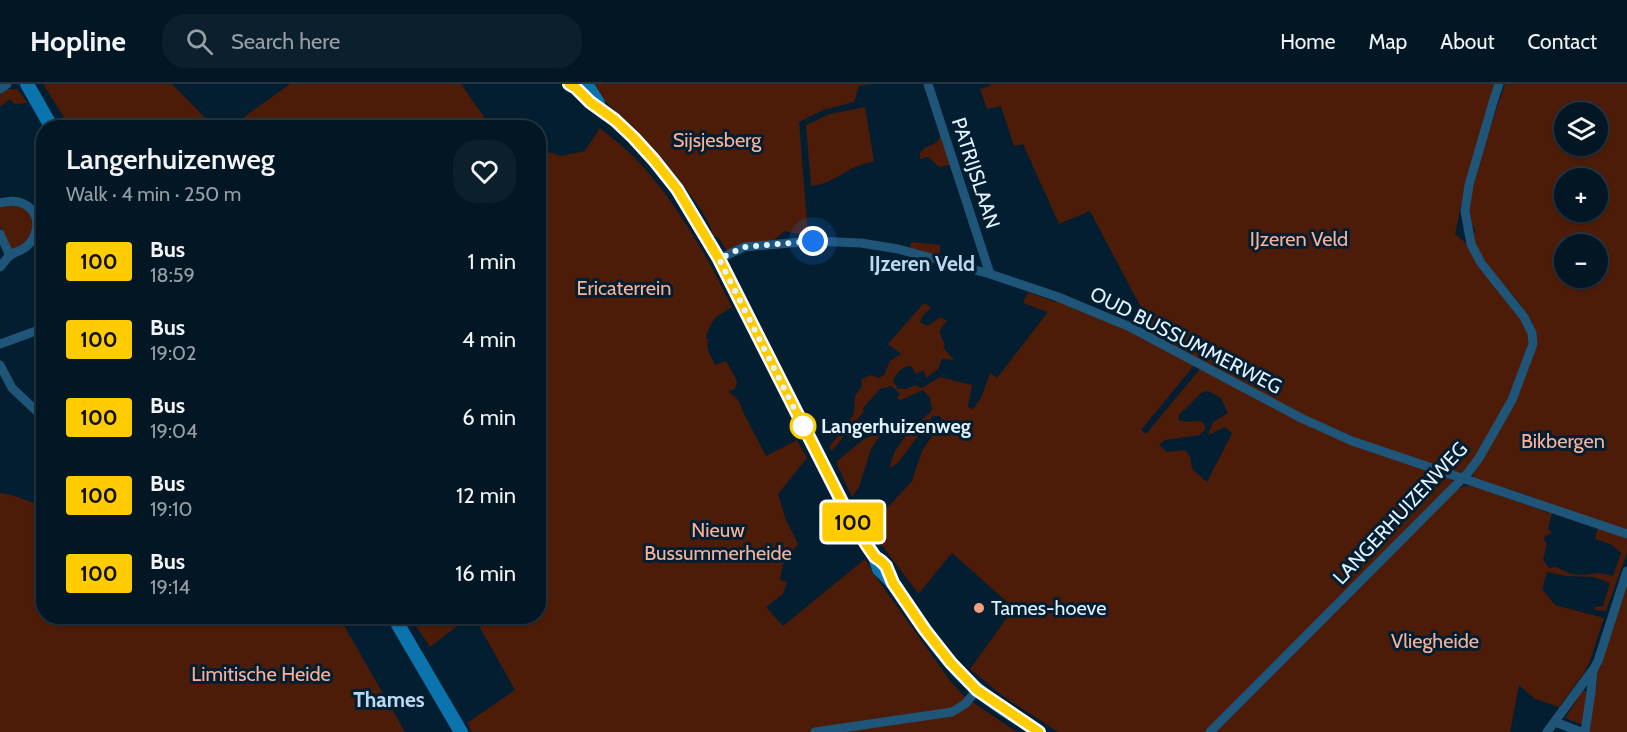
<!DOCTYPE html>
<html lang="en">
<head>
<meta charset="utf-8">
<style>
  :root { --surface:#021624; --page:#0c1f2c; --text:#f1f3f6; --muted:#969fa6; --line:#233541 }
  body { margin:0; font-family:Cabin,sans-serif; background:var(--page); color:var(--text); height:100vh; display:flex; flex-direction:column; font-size:22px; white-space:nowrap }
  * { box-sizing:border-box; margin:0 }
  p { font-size:20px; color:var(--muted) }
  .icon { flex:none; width:33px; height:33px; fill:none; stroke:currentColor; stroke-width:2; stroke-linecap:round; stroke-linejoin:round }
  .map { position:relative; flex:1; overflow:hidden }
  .drawer { position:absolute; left:36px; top:36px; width:510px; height:504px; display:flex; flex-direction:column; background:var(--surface); border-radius:24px; box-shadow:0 2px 4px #0004,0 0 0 2px var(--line) }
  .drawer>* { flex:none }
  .badge { padding:0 12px; border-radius:4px; font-size:21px; line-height:39px }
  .buttons { position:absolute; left:1554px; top:18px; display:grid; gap:12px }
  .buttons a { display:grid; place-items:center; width:54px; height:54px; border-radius:50%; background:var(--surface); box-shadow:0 2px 4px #0004,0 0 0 2px var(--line); font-size:30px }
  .you { position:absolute; width:30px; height:30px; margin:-15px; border:4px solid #fff; border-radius:50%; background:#1a73e8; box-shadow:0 0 0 9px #1a73e833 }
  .map>.badge { position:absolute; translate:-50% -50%; box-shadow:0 0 0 3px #fff }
  .round { display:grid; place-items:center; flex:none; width:63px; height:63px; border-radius:24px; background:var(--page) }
  .headline { display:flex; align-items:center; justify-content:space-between; height:102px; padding:0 30px }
  h1 { font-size:28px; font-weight:600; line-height:45px }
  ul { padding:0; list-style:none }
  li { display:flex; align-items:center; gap:18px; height:78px; padding:0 30px }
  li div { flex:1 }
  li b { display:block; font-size:22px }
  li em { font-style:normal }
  li .badge { min-width:66px; font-weight:700; text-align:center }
  header { display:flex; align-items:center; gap:36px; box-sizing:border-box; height:84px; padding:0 30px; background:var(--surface); border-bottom:2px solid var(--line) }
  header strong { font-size:28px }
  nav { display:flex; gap:33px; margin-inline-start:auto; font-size:21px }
  .search { width:420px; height:54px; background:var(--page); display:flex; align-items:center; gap:15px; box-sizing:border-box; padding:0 21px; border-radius:24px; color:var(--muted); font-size:22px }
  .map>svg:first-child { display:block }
  .green { fill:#4c1c08; fill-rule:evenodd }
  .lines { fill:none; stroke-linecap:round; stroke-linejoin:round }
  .street { stroke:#1f5578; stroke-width:9 }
  .secondary { stroke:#0b74ad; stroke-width:14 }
  .line-casing { stroke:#fff; stroke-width:14 }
  .line { stroke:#fc0; stroke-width:9 }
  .walk { stroke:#e2f2ff; stroke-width:6; stroke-dasharray:0 10.8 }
  .stop-dot { fill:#fff; stroke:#fc0; stroke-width:3 }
  .poi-dot { fill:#f3a081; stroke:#031e30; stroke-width:2 }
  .labels { text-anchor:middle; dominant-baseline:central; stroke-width:6; stroke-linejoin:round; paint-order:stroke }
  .park-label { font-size:20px; fill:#f9b298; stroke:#031e30 }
  .street-label { font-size:20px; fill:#e2f2ff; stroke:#031e30 }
  .stop-label { font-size:20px; font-weight:bold; fill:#e2f2ff; stroke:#031e30; text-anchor:start }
  .poi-label { font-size:20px; fill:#e2f2ff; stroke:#031e30; text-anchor:start }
  .neighbourhood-label { font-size:21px; font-weight:bold; fill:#b9d8f1; stroke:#031e30 }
</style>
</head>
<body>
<header>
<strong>Hopline</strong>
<div class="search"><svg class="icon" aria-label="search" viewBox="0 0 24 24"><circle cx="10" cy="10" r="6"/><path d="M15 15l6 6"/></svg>Search here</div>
<nav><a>Home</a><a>Map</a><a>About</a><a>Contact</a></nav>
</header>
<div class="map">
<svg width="1627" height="648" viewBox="0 0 1627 648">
  <rect width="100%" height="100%" fill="#031e30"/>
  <path class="green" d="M43,0H172L214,43H63V42L68,40Z
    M290,0H461L491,43H230Z
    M591,0H873L859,2L854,18L823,26L799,38L808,150H797L785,147L774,156L728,166H726L719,154L713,152C708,133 700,124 688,108C661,71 627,40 595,7Z
    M990,0H1498L1465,103L1455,150L1465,158L1480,182L1522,235L1530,255L1516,297L1494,347L1463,390L1434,383L1365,360L1302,332L1146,248L1142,225L1136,214L1090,127L1059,140L1023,60L1014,62L1001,22L987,25L980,5L990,2Z
    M1505,0H1627V451L1524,410L1473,394L1474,387L1536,259C1535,253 1535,246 1533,240C1531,235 1526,229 1523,224C1506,200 1478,179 1472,150L1475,149L1474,143H1471L1469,117L1485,60ZM1564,28H1598V62H1564ZM1564,94H1598V128H1564ZM1564,160H1598V194H1564Z
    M7,5H17L28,19L14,20L10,15L0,23V11Z
    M865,23L874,77C867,79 858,81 851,85C837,93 828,100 811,102L806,41L830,30Z
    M600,44C616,57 632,69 645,85C681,126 708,174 732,223C717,232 710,236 706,254L709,256L707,258L708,267L715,281L726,277L737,297L735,305L728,308C735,311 741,318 742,326L766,372L797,356L807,374L778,410L786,436L798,460L783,480L780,496L787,498L783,510L766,523L783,542L865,475L881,500L951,598L965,613L1017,648H472L467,639L515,606L474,533L538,532L539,65L561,72L585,67Z
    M941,49L955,80L939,83L928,73L920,75C918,63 931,63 938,57Z
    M19,120L31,130C34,154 32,157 11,166L0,142V123Z
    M912,158L940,161V172L908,166Z
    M1028,208L1055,218L1060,211L1197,278L1141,346L1146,350L1200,285L1235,302L1451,394L1453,398L1207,648H1058L1003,612L970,585L1014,524L952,469L919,509L917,508L869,444L912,397L922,367L942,337L940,332H933L898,379L890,384C892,360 917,342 932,326L930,314L923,306L901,316L897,314L900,310L892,302L880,305L863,324L864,327L832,367L829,363L854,330L855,312L862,302L861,296L871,291L879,294L884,291L890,277L901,270L888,260L922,221L925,219L931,224L923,231L920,238L927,242L941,233L947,237C938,247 938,248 945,260L943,263L954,276L942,275L938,285L926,294L924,286L916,290L911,282C901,283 897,288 893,297L898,305H906L915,301L922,304L940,293L972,301L968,323L973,325L981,314L990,289L997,294L1048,228L1023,219ZM1208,307L1221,314L1228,329L1213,338L1208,351L1225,343L1232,349L1207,398L1192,385C1191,377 1191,371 1185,366L1167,368L1159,361L1165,356L1200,351L1206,344L1203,338C1194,335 1187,340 1179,336V331L1201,309Z
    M889,338L871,365L859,403L852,413L836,378L859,359Z
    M1464,402H1473L1541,426L1548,429L1549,428L1552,429L1548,444L1552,449L1545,452L1544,456L1547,459L1543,476L1549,484L1556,483L1571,490L1581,491L1599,489L1613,492L1621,469L1612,461L1595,455L1598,443L1627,455V469L1606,527L1595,526L1594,523L1603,522L1610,499L1594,493L1566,492L1547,488L1542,505L1555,521L1604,534L1590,577L1584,589L1559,623L1535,615L1519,601L1510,648H1216L1455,407Z
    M0,409C15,410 29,418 43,422L44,532L339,533L405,648H0Z
    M1627,497V648H1588L1597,599V586L1600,584L1604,567Z
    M410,533H469L430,563Z
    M1583,606L1588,609L1583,641L1565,634Z"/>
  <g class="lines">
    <path class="street" d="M928,0L990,190
      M0,5L7,0
      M0,119C11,116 22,116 31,125C41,136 37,154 26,163C21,167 14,168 9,172C6,175 3,180 0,183
      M0,150L10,172
      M719,175L744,163L813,157L861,159L898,165L990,190L1058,213L1130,243L1301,334L1352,357L1627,450
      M0,260L44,244
      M0,281L12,304L44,334
      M1555,638L1581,648
      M815,648L952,628L965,620L977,606
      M1210,648L1467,390L1479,374L1512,316L1533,260L1532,249L1524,233L1481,179L1471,160L1465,127L1469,101L1494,15L1499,0
      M1547,648L1592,587
      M1585,648L1591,608L1593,586L1598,577L1627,487"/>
    <path class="secondary" d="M27,0L52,44
      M569,0L576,4L590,18L615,36L634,54L654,76L677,105L719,175L845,424L875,473L879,485L893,499
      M586,0L598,19
      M890,491L893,499C918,536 943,576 977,605C996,622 1019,634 1039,648
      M393,532L461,648"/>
  </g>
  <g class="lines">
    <g class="line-casing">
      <path id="line" d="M569,0L576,4L590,18L615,36L634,54L654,76L677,105L719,175L845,424L866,460L875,473L881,477L886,482L893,499L925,546L951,579L977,606L1039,648"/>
    </g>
    <use href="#line" class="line"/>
    <path class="walk" d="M803,342L719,175L744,163L813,157"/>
  </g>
  <circle class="stop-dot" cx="803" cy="342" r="12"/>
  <circle class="poi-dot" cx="979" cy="524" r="6"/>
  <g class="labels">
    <g class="park-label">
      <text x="717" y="56">Sijsjesberg</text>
      <text x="1299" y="155">IJzeren Veld</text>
      <text x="624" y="204">Ericaterrein</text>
      <text x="1563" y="357">Bikbergen</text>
      <text x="718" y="446">Nieuw<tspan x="718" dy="23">Bussummerheide</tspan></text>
      <text x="1435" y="557">Vliegheide</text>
      <text x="261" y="590">Limitische Heide</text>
    </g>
    <g class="street-label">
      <text transform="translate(976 89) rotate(72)">PATRIJSLAAN</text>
      <text transform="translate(1186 256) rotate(27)">OUD BUSSUMMERWEG</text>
      <text transform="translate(1400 429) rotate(-47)">LANGERHUIZENWEG</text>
    </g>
    <g class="stop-label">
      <text x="821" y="342">Langerhuizenweg</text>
    </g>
    <g class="poi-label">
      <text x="991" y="524">Tames-hoeve</text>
    </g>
    <g class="neighbourhood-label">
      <text x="922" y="179">IJzeren Veld</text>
      <text x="389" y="615">Thames</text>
    </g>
  </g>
</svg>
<div class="buttons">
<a><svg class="icon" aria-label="layers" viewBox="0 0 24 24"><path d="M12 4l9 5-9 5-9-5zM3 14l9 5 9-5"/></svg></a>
<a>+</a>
<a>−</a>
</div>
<div class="you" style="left:813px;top:157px"></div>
<b class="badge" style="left:853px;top:438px;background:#fc0;color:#111">100</b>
<section class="drawer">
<div class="headline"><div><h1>Langerhuizenweg</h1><p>Walk · 4 min · 250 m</p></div><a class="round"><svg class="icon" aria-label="heart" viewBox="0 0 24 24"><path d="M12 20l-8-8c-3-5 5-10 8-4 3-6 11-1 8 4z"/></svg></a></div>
<ul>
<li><span class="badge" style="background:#fc0;color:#111">100</span><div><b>Bus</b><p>18:59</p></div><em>1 min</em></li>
<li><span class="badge" style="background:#fc0;color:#111">100</span><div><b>Bus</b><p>19:02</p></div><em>4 min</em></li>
<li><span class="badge" style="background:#fc0;color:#111">100</span><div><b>Bus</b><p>19:04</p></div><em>6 min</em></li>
<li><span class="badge" style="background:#fc0;color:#111">100</span><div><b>Bus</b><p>19:10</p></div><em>12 min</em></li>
<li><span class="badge" style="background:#fc0;color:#111">100</span><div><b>Bus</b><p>19:14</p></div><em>16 min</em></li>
</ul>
</section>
</div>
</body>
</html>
